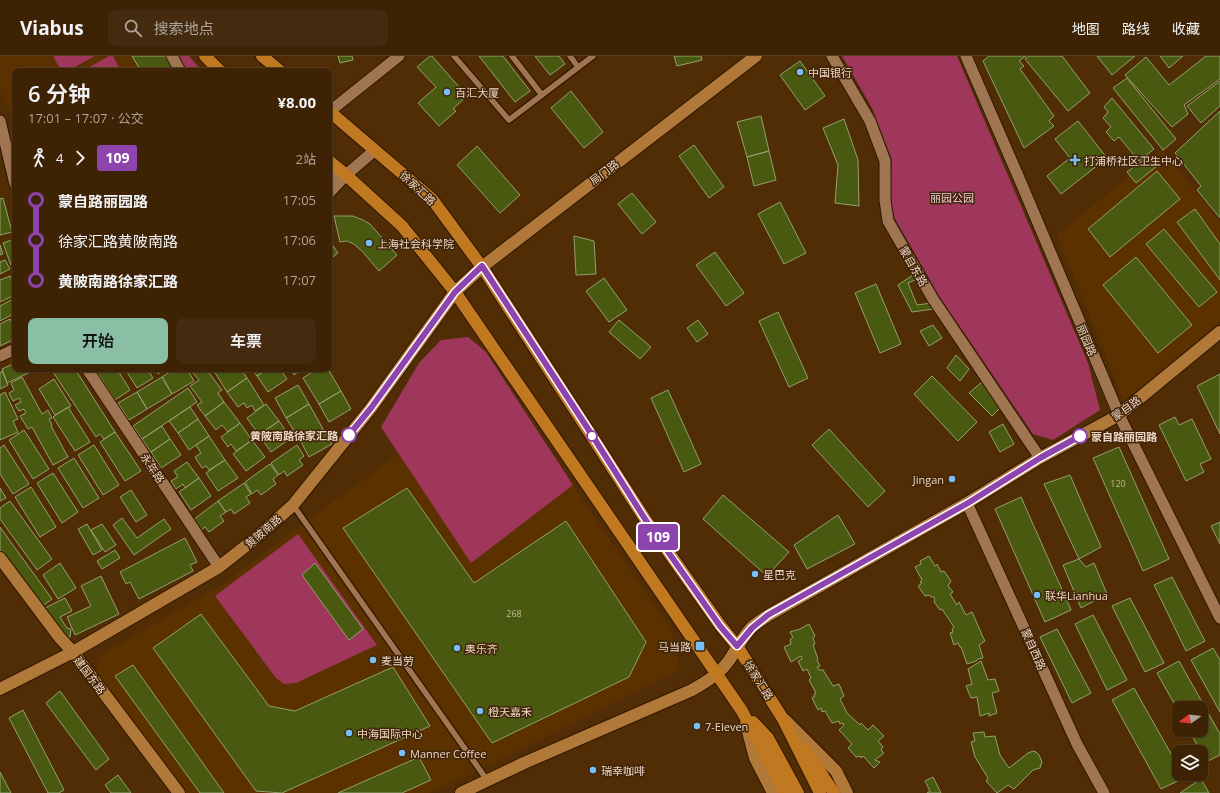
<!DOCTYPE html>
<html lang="zh">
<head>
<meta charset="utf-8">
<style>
  :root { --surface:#3d2204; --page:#442a0e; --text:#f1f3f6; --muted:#ada49a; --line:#563f26; --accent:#8abfa5 }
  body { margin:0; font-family:"Open Sans","Noto Sans SC",sans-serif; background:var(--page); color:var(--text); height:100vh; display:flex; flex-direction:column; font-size:15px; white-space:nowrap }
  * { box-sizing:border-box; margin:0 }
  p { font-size:13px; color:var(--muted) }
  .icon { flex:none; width:22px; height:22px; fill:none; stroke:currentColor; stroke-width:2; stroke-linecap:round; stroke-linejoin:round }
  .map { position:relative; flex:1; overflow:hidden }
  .drawer { position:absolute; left:12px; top:12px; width:320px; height:304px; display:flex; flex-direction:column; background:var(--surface); border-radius:8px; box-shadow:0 1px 3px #0004,0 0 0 1px var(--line) }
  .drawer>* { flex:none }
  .badge { padding:0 8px; border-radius:3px; font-size:14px; line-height:26px }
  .needle { width:26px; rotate:255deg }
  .controls { position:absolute; left:1172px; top:645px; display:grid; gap:8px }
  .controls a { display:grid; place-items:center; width:36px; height:36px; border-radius:8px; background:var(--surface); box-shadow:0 1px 3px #0004,0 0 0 1px var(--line); font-size:20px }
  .map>.badge { position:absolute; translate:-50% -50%; box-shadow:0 0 0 2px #fff }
  .legs { display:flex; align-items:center; gap:6px; height:44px; padding:0 16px; font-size:13px }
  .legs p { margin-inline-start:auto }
  .headline { display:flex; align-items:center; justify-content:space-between; height:68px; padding:0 16px }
  h1 { font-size:22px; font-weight:600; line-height:30px }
  .primary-button { display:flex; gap:8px; margin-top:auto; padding:8px 16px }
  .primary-button a { flex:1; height:46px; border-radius:8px; background:var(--accent); color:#111; font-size:16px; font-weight:600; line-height:46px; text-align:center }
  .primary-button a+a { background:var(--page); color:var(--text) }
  ul { padding:0 16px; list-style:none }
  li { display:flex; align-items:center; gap:14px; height:40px; font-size:15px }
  li i { display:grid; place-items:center; width:6px; height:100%; margin:0 5px; background:currentColor }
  li i::after { content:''; width:10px; height:10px; margin:-5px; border:3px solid; border-radius:50%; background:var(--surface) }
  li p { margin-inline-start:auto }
  li:first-child i { background:linear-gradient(#0000 50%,currentColor 0) }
  li:last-child i { background:linear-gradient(currentColor 50%,#0000 0) }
  header { display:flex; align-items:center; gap:24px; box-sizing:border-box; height:56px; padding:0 20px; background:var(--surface); border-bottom:1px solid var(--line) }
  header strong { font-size:19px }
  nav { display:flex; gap:22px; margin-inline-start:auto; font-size:14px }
  .search { width:280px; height:36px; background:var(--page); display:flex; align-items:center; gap:10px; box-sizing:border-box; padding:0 14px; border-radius:8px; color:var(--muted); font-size:15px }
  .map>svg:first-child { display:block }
  .built { fill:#5b3100 }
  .green { fill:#9f375c }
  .building { fill:#495910; stroke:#92a16e }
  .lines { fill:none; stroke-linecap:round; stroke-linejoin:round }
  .lane-casing { stroke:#311600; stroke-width:8 }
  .street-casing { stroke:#311600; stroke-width:13 }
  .secondary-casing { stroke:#311600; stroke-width:14 }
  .primary-casing { stroke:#311600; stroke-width:14 }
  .lane { stroke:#a07652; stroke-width:5.5 }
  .street { stroke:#a07652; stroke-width:11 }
  .secondary { stroke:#b07839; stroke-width:12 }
  .primary { stroke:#c07921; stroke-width:12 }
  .line-1-casing { stroke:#fff; stroke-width:9 }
  .line-1 { stroke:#8e44ad; stroke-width:6 }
  .poi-dot { fill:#76c0f7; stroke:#412509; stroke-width:1.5 }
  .stop-1-dot { fill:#fff; stroke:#8e44ad; stroke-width:2 }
  .labels { text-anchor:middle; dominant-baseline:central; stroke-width:3; stroke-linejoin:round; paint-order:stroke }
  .number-label { font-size:9px; fill:#c5b796 }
  .poi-label { font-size:11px; fill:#eed6c3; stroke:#412509; text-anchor:start }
  .street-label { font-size:11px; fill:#eed6c3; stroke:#412509 }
  .park-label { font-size:11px; fill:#f3d2da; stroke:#412509 }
  .stop-label { font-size:11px; font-weight:bold; fill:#eed6c3; stroke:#412509; text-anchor:end }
</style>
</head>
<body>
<header>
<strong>Viabus</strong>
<div class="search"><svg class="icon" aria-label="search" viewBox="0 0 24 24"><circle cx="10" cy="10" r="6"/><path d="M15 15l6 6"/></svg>搜索地点</div>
<nav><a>地图</a><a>路线</a><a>收藏</a></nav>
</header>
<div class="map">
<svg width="1220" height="737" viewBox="0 0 1220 737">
  <rect width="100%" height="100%" fill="#512d05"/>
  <path class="built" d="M0,0H132L141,15H15V65L0,36Z
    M1162,93L1220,167V266L1124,345L1057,179Z
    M399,398L471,507L573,429L671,574L680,614L480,714L430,737H186L96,616L101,599L225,527L305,466Z"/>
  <path class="green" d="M53,0H95L67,15H61Z
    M109,0H113L121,15H82Z
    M177,0H189L202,15H185Z
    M842,0H957L1088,307L1100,354L1053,384L1033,378L939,240L894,161L890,141L892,104L872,52Z
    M468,281L486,296L573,429L471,507L381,371L419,307L441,284Z
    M298,478L377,589L296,627L284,628L276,622L215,540Z"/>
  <path class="building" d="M132,0H165L174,15H141Z
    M338,0H352L353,4L340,7Z
    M430,0H432L467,40L453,53L456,55L439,70L418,47L436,31L417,11Z
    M479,0H503L530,35L515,46Z
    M535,0H559L565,8L550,19Z
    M674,0H701L702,4L677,10Z
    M989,0H1026L1019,5L1024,10L1020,13L1054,60L1049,65L1054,70L1024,92L983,5Z
    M1029,0H1062L1090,37L1068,55L1025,3Z
    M1097,0H1135L1112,19Z
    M1160,0H1183L1169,12Z
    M1206,0H1220V23L1184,49L1188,58L1172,71L1125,19L1146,1L1169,29Z
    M800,5L825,40L805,54L780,19Z
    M1127,22L1176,83L1163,94L1113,32Z
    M1220,25V50L1201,67L1187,50Z
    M571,35L603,76L584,92L551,52Z
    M1112,42L1154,93L1139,105L1119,81L1114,85L1106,76L1111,71L1103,62L1108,56L1104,51Z
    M1220,55V162L1197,134L1201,130L1175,97Z
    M761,60L769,95L747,101L737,66Z
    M844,63L858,104L859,150L835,147L838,109L823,72Z
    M1078,65L1107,102L1061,138L1047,120L1070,102L1055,83Z
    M694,89L724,131L709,142L679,100Z
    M477,90L520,139L500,157L457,109Z
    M769,95L776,124L754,130L747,101Z
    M1149,100L1157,110L1136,127L1127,116Z
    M1157,115L1180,143L1110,201L1088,173Z
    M632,137L656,166L642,178L618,148Z
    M3,142L12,176L0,179V143Z
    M780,146L806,197L784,208L758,158Z
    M1195,153L1220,188V224L1177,166Z
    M334,160H353L363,164L370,168L397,199L379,215L363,196L354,188L347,185L340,186Z
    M1164,173L1217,236L1199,251L1146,188Z
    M574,180L594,185L596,218L576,219Z
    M15,183V211L12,212L3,187Z
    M329,184L338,197L329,204Z
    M0,189L3,198L0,199Z
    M715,196L744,237L726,250L696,209Z
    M1136,201L1192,269L1158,297L1103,229Z
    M5,204L10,213L0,218V206Z
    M913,219L915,224L908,227L917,249L932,247L933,253L912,256L898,229Z
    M10,220L15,233V239L0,246V224Z
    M604,222L627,254L609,266L586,235Z
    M876,228L901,288L880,297L855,237Z
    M15,242V257L0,265V250Z
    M778,256L808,322L789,331L759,265Z
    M10,263L15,274V283L0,290V268Z
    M619,264L651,291L640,303L609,276Z
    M698,264L708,278L697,286L687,272Z
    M933,269L942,282L929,290L920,275Z
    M956,299L969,313L960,325L947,312Z
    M15,307V313H37L7,327L2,313Z
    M57,313H75L115,376L104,383L100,378L96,381L53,316Z
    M95,313H117L130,334L115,344Z
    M125,313H147L153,322L137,332Z
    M155,313H166L158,318Z
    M175,313H187L194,325L172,338L162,321Z
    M199,313H206L222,334L218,337L224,346L205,360L197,349L202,346L190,330L199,324L193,317Z
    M217,313H241L247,322L227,336L214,315Z
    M252,313H267L257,320Z
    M267,313H280L287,323L268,336L257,320Z
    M290,313H302L294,319Z
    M317,313H328L341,335L319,348L303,322Z
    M2,315L8,329L0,333V317Z
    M1220,318V378L1197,330Z
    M932,320L977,366L958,385L914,338Z
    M22,321L42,358L48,354L52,362L49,363L52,369L51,370L68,401L53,409L32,371L28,373L20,360L26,357L24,353L19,355L15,349L21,346L19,342L13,345L9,337L14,334L11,327Z
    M162,321L172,338L147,353L137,336Z
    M247,322L264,349L255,355L252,349L247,352L244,347L238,351L227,336Z
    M54,323L71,350L55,359L39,333Z
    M982,326L1001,351L992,360L969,337Z
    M298,329L309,348L286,362L275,342Z
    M188,332L197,346L142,383L133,370Z
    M668,334L701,408L684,416L651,342Z
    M341,335L351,353L329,366L319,348Z
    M5,336L18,363L13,365L18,376L0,384V339Z
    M137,336L147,353L129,364L118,347Z
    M224,346L240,367L228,376L222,369L216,374L205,360Z
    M266,348L279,365L259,379L247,362Z
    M309,348L323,373L301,386L286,362Z
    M68,351L90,386L75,395L53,361Z
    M190,351L198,363L178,377L169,365Z
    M1175,361L1179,369L1192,363L1211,403L1200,408L1204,416L1186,425L1159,369Z
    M198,363L209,380L189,394L178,377Z
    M279,365L291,382L271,396L259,379Z
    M240,367L252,384L236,395L231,388L228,391L221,381Z
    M1003,368L1014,388L1000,396L989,376Z
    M162,370L170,383L151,396L142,383Z
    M323,373L332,388L309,401L301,386Z
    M829,373L885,435L868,451L812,389Z
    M24,374L49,413L33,423L9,384Z
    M115,376L141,415L125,425L100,386Z
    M209,380L225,404L209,414L206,410L202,412L195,401L201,397L196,389Z
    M170,383L181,399L161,412L151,396Z
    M252,384L265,401L246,415L233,398Z
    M4,389L29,428L13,438L0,418V392Z
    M94,389L119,429L103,439L78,399Z
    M297,389L304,400L299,404L303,409L287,420L284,415L279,419L271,407Z
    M1119,391L1169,503L1143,515L1093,402Z
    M74,402L99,442L83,452L58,412Z
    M225,404L238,422L218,435L206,417Z
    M187,406L199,422L185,432L183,428L176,433L171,425L178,421L174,415Z
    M270,408L278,419L273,423L276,428L261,439L257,434L252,438L245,426Z
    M53,417L78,456L62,467L37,427Z
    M1070,419L1101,491L1079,503L1044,428Z
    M199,422L211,440L191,454L179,436Z
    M244,427L251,438L246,441L250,447L234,458L231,453L226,456L218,445Z
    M31,431L56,471L40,481L15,441Z
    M0,432L6,442L0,445Z
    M407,432L474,527L566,465L646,586L629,621L492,687L343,472Z
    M131,434L147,459L136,466L120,441Z
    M723,439L789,496L767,520L703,463Z
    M1021,441L1071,554L1045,566L995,453Z
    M10,445L52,503L37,514L0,463V452Z
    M218,445L226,456L220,460L224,465L209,476L205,471L200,475L193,464Z
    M838,459L855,488L807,513L794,489Z
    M122,462L137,482L164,463L171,473L134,499L113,469Z
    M1220,466V488L1211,470Z
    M87,468L102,494L93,499L78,473Z
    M102,468L116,489L105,496L91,474Z
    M0,471L52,543L41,551L0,494Z
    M185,482L197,506L190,509L193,515L139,543L130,526L126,528L120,516Z
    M115,494L120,502L102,513L97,505Z
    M929,500L935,510L937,508L941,516L944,515L951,525L948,530L953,536L950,538L957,549L959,546L966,559L972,556L982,579L985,585L979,589L983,602L978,603L976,605L967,608L961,591H960L958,587L954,589L950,577L953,576L952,573L954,571L942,553L940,554L934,546L935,544L934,541H931L929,539L925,540L918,530L922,527L920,526L922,524L915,511L921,508L920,505Z
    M1079,503L1086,511L1094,507L1107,538L1081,552L1063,509Z
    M60,507L76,532L58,543L43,519Z
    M315,507L363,573L349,584L302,519Z
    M101,520L119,558L75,579L67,561L91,550L81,530Z
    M1172,521L1205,585L1186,595L1154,529Z
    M65,542L72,555L60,561L67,572L71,573L70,581L60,582L45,552Z
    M1130,542L1164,607L1145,616L1112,550Z
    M201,558L269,650L295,655L393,611L430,670L282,737L256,735L153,592Z
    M1093,559L1127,624L1107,634L1075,568Z
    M809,568L815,580L813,582L815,588L813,589L818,603L817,604L820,610L817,611L819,614H823L833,630L839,628L844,640L840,643L847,657L860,669L861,667L868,674L873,669L884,680L878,685L883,691L881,694L884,697L875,704L880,706L874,712L863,700L861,702L860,700L856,701L848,692L852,688L839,674L844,669L843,667L840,668L839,665L832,667L825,655L822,656L821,652L818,654L812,642L815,640L814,638L816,637L809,624L811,622L807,613L803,615L798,605L802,603L801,600L791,606L784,591L791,588L790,584L793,581L790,576L800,573Z
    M1057,573L1091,637L1072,647L1040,581Z
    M1213,592L1220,604V656L1191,604Z
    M981,605L988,624L995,623L999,635L992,637L997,657L989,660V657L980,660L977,641L971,642L966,630L972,628L968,613Z
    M1179,605L1220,678V699L1206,706L1189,674H1201V652H1179V656L1157,617Z
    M133,609L224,737H200L115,620Z
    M1134,632L1179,712V718H1182L1184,722L1161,733L1112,644Z
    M60,635L109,703L96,714L46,647Z
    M23,654L64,734L59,737H48L9,662Z
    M984,676L985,681L995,680L1000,699L1009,712L1028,697L1033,695L1036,696L1039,699L1042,706L1040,712L1033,714L1014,733L1008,729L997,737L986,725L988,722L975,701L971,686L975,685L973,677Z
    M419,701L431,724L402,737H338Z
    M0,716L11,737H0Z
    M118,719L131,737H111L105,729Z
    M933,721L941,737H927L930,735L925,725Z
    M1201,723L1209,737H1180Z"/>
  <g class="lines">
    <g class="lane-casing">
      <path id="lane" d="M454,0L509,64L593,0
        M512,0L542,39
        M570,0L578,11
        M293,449L487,724"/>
    </g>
    <g class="street-casing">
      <path id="street" d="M172,0L180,15
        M832,0L870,65L885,105V144L888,165L933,243L1040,402
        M966,0L1022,129L1119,359L1220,562
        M329,56L399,0
        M0,65L15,128
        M329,120L346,119
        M329,137L346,119L375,94
        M0,300L15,293
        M87,313L219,511
        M967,447L1077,688L1104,737"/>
    </g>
    <g class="secondary-casing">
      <path id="secondary" d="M0,502L60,582L73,596L179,737
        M0,633L73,596L219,511L256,482L293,449L371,352L455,236L482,211L756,0
        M785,664L836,715L847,737
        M746,668L755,702L773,737
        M461,737L524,707L692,634C706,626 721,617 730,603C737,592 742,582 751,572C756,567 763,563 769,559L967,447L1040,402L1119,359L1220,276"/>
    </g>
    <g class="primary-casing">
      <path id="primary" d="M205,0L220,15
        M262,0L280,15
        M329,55L432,143L482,211L591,379L645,463L720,569L737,590L783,663L820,737
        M329,105L346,119L402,170L455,236L742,655L785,737
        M753,666L768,682L798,737
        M805,693L834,737"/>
    </g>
    <use href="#lane" class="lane"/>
    <use href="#street" class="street"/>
    <use href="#secondary" class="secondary"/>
    <use href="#primary" class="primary"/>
  </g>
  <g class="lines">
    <g class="line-1-casing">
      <path id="line-1" d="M349,379L371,352L455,236L482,210L592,379L645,463L720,570L737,590L752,572L768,559L968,447L1040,402L1080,380"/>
    </g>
    <use href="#line-1" class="line-1"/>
  </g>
  <g class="poi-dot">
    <circle cx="800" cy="16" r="4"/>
    <circle cx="447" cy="36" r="4"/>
    <path d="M1073 98h4v4h4v4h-4v4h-4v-4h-4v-4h4z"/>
    <circle cx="369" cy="187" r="4"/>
    <circle cx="952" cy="423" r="4"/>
    <circle cx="755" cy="518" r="4"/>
    <circle cx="1037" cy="539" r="4"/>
    <rect x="695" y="585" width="10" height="10" rx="2"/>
    <circle cx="457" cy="592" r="4"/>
    <circle cx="373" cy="604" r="4"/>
    <circle cx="480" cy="655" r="4"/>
    <circle cx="697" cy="670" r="4"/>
    <circle cx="349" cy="677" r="4"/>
    <circle cx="402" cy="697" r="4"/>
    <circle cx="593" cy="714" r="4"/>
  </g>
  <g class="stop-1-dot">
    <circle cx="349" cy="379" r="7"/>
    <circle cx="592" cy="380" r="5"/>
    <circle cx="1080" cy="380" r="7"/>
  </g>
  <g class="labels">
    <g class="number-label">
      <text x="1118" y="427">120</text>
      <text x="514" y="557">268</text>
    </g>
    <g class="poi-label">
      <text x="808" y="16">中国银行</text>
      <text x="455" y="36">百汇大厦</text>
      <text x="1084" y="104">打浦桥社区卫生中心</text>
      <text x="377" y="187">上海社会科学院</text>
      <text x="944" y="423" text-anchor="end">Jingan</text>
      <text x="763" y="518">星巴克</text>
      <text x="1045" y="539">联华Lianhua</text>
      <text x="691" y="590" text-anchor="end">马当路</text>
      <text x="465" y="592">奥乐齐</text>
      <text x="381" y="604">麦当劳</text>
      <text x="488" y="655">橙天嘉禾</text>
      <text x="705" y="670">7-Eleven</text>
      <text x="357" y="677">中海国际中心</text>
      <text x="410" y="697">Manner Coffee</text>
      <text x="601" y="714">瑞幸咖啡</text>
    </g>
    <g class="street-label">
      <text transform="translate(604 116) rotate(-37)">局门路</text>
      <text transform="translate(418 132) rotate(43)">徐家汇路</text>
      <text transform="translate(914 210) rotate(60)">蒙自东路</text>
      <text transform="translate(1087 284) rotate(67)">丽园路</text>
      <text transform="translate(1126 352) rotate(-36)">蒙自路</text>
      <text transform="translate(153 412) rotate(56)">永年路</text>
      <text transform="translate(263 475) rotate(-41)">黄陂南路</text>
      <text transform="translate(1034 593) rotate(66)">蒙自西路</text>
      <text transform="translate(90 619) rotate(53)">建国东路</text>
      <text transform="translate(759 624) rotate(58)">徐家汇路</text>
    </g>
    <g class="park-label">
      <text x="952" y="141">丽园公园</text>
    </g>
    <g class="stop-label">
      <text x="338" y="379">黄陂南路徐家汇路</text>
      <text x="1091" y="380" text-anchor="start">蒙自路丽园路</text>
    </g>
  </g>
</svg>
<div class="controls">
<a><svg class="needle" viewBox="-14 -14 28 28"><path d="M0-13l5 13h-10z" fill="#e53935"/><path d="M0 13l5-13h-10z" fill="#ada49a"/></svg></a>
<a><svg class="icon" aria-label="layers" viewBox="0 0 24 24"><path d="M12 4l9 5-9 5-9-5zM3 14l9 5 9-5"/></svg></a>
</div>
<b class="badge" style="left:658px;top:481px;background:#8e44ad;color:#fff">109</b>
<section class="drawer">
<div class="headline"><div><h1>6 分钟</h1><p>17:01 – 17:07 · 公交</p></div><b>¥8.00</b></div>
<div class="legs"><svg class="icon" aria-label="walk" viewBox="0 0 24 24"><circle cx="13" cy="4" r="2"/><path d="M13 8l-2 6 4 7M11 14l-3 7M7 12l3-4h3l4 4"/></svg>4<svg class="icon" aria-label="forward" viewBox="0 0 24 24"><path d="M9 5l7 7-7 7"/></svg><b class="badge" style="background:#8e44ad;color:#fff">109</b><p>2站</p></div>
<ul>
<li><i style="color:#8e44ad"></i><b>蒙自路丽园路</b><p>17:05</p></li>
<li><i style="color:#8e44ad"></i><span>徐家汇路黄陂南路</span><p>17:06</p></li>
<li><i style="color:#8e44ad"></i><b>黄陂南路徐家汇路</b><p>17:07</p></li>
</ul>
<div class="primary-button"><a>开始</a><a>车票</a></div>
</section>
</div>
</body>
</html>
